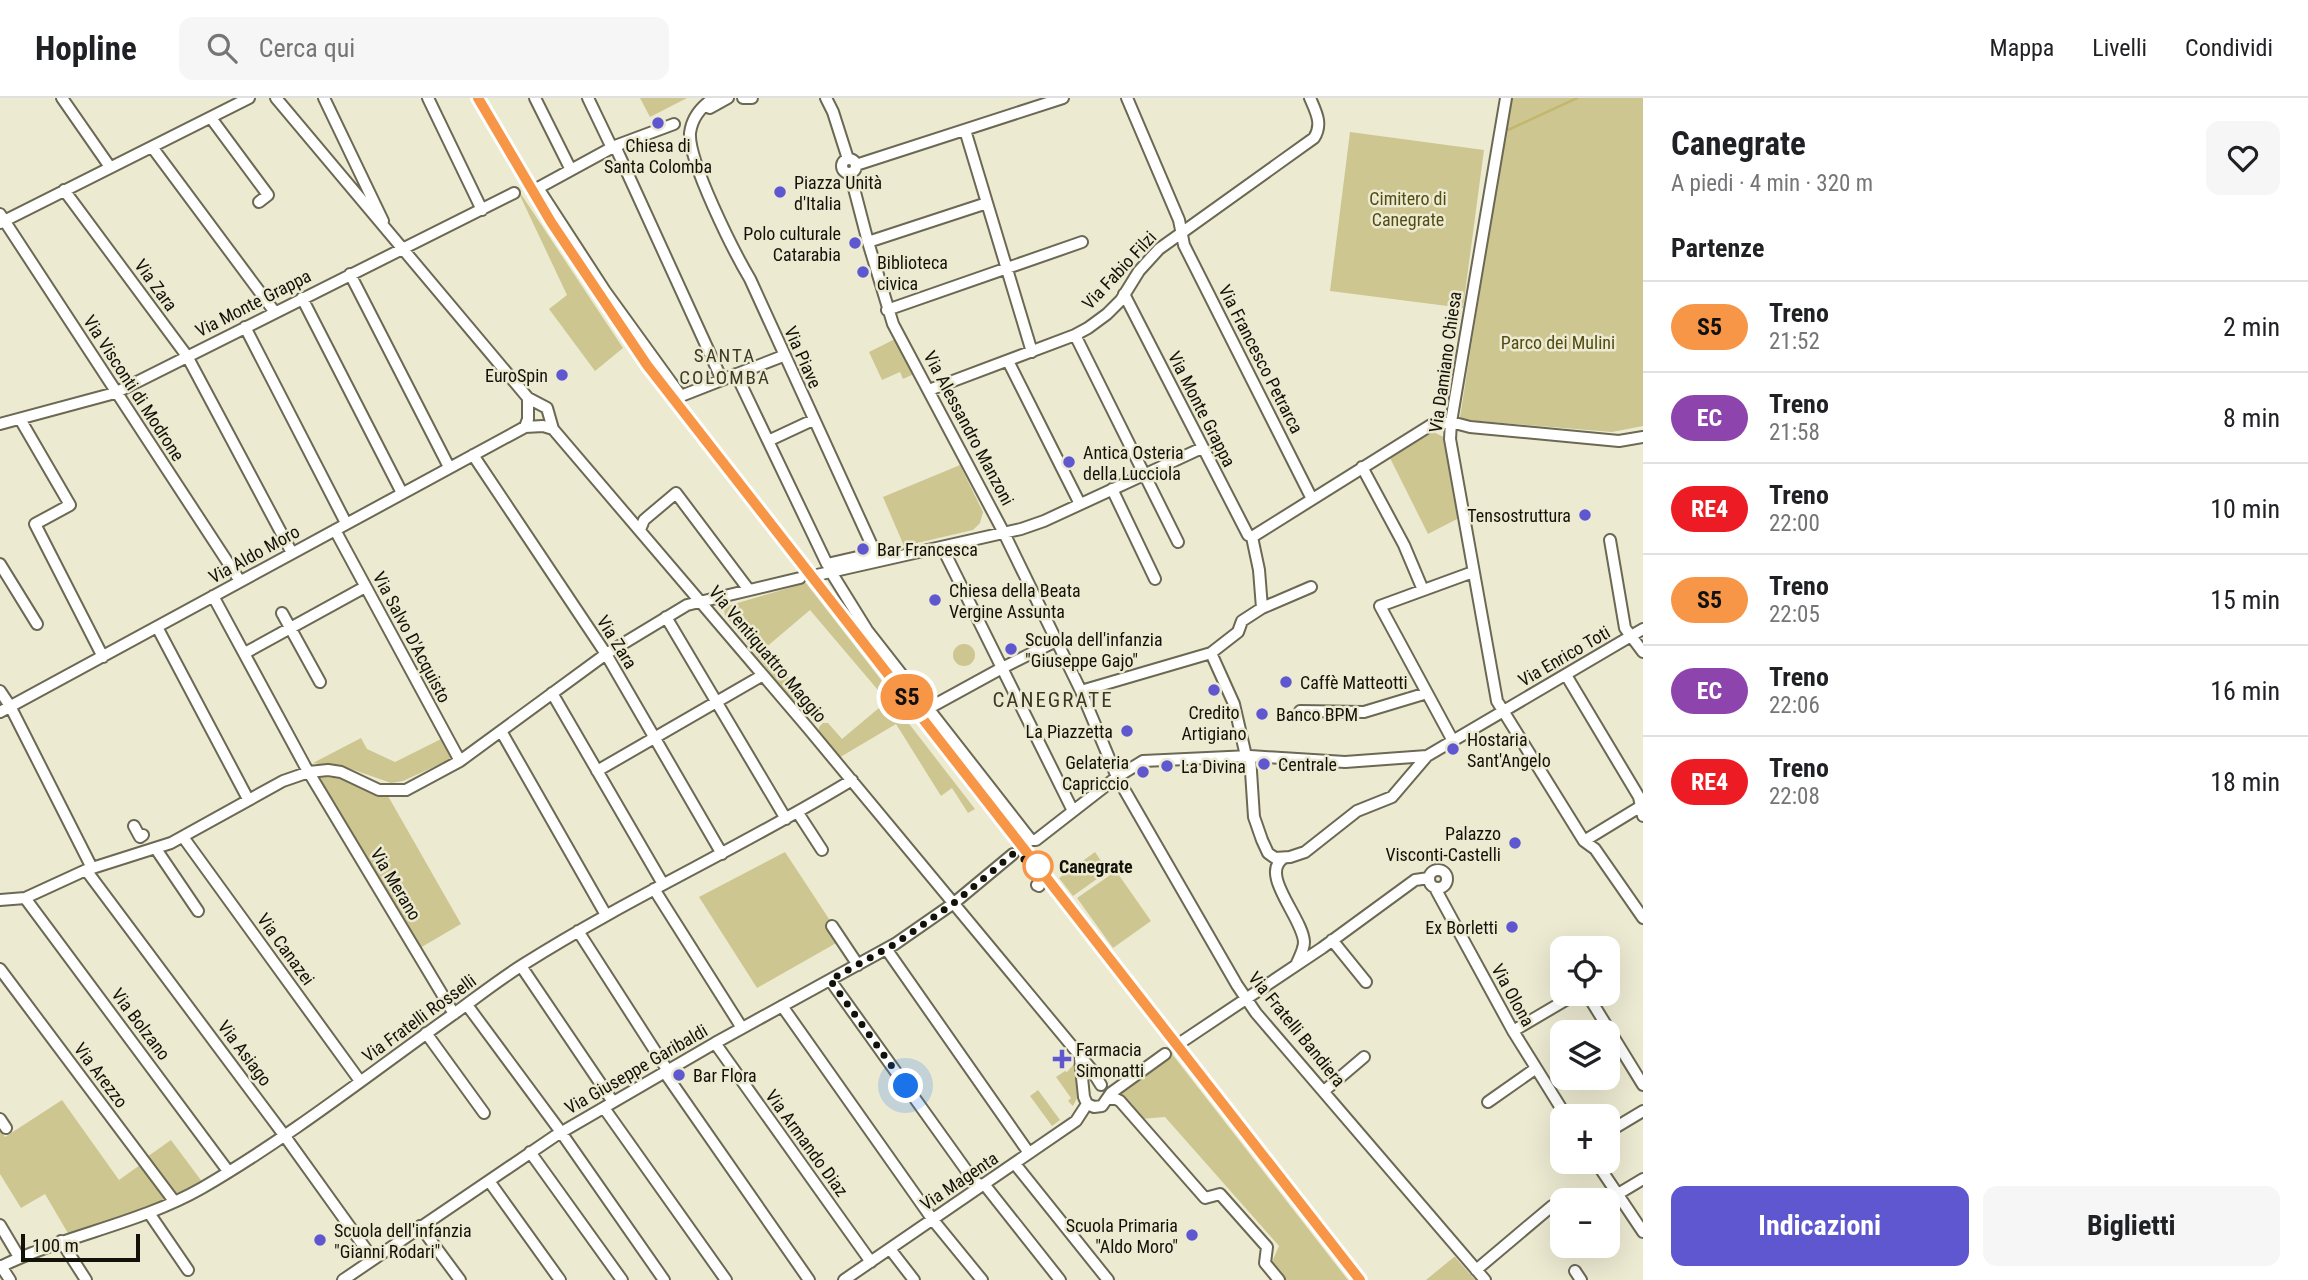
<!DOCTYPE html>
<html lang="it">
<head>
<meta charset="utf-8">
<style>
  :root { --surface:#fff; --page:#f6f6f6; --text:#202124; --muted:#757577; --line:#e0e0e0; --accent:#5f57d0 }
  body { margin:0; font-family:"Roboto Condensed",sans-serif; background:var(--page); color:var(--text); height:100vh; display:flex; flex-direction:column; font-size:26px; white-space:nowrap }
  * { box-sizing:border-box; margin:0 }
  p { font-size:23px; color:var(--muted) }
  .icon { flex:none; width:38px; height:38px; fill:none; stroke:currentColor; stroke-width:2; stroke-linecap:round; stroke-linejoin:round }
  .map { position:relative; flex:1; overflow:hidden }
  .sheet { display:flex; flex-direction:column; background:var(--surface); width:665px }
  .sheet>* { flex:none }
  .badge { padding:0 14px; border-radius:23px; font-size:24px; line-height:46px }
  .controls { position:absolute; left:1550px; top:838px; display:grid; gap:14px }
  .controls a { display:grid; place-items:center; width:70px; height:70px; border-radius:14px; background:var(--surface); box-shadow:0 7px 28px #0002; font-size:35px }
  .scale { position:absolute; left:21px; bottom:18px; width:119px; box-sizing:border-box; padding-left:7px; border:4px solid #131209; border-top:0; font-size:19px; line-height:24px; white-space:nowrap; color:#131209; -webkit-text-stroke:5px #edead2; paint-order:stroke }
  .you { position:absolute; width:35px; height:35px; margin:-18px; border:5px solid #fff; border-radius:50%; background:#1a73e8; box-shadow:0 0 0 10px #1a73e833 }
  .map>.badge { position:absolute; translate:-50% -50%; box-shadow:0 0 0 4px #fff }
  h2 { padding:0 28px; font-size:26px; line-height:63px }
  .round { display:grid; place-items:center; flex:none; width:74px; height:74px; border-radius:14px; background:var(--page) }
  .head { display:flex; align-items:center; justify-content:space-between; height:119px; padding:0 28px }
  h1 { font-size:33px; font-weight:700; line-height:52px }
  .primary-button { display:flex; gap:14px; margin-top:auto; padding:14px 28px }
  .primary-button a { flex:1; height:80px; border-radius:14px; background:var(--accent); color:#fff; font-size:28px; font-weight:700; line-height:80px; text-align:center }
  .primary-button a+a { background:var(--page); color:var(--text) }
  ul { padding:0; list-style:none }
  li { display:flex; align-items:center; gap:21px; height:91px; padding:0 28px; border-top:2px solid var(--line) }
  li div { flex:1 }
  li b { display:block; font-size:26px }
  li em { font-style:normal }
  li .badge { min-width:77px; font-weight:700; text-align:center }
  header { display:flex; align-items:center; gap:42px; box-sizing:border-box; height:98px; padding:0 35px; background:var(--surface); border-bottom:2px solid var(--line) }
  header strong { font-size:33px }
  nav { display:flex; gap:38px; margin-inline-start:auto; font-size:24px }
  .search { width:490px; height:63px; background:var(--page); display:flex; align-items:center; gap:18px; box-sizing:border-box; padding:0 24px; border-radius:14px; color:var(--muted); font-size:26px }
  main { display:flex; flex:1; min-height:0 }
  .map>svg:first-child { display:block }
  .green { fill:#cec690 }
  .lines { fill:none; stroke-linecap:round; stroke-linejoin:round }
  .stream { stroke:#c2b76d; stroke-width:2.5 }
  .minor-tunnel { stroke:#cccab4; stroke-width:10; stroke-dasharray:10 5; stroke-linecap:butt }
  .minor-casing { stroke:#6b6853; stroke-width:14 }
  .minor { stroke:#fff; stroke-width:10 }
  .rail { stroke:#747262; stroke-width:2.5 }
  .line-casing { stroke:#fff; stroke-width:16 }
  .line { stroke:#f79647; stroke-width:10 }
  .walk { stroke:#131209; stroke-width:7; stroke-dasharray:0 12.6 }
  .poi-dot { fill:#5f57d0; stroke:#edead2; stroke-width:2.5 }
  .stop-dot { fill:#fff; stroke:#f79647; stroke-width:3.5 }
  .labels { text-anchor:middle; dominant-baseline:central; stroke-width:5; stroke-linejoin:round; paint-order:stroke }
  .poi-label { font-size:18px; fill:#131209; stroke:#edead2; text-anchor:start }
  .park-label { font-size:18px; fill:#534c12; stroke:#edead2 }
  .street-label { font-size:18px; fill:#131209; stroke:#edead2 }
  .stop-label { font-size:18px; font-weight:bold; fill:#131209; stroke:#edead2; text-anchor:start }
  .neighbourhood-label { font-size:19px; letter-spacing:2px; fill:#3c3a26; stroke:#edead2 }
  .quarter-label { font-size:21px; letter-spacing:2px; fill:#3c3a26; stroke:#edead2 }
</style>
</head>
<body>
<header>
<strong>Hopline</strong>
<div class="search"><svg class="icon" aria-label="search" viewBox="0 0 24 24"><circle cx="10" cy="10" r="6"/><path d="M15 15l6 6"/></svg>Cerca qui</div>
<nav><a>Mappa</a><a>Livelli</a><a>Condividi</a></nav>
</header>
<main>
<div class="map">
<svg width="1643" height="1182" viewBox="0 0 1643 1182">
  <rect width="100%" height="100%" fill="#edead2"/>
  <path class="green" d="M640,0H687L650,19Z
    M1510,0H1643V328L1612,334L1465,322L1460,319Z
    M1350,34L1484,52L1463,210L1330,193Z
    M515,87L623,250L595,273L549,211L567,197Z
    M897,240L914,276L903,281L900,274L882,282L869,254Z
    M1433,334L1444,339L1459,420L1428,436L1390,360Z
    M960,367L983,414L980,425L973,432L904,448L883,399Z
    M806,485L913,623L883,598L810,512L764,551L816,611V616L812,619L804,618L725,517L724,512L727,508Z
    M953 557a11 11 0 1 1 22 0a11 11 0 1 1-22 0Z
    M886,604L910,627L975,711L968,715L952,690L941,698L896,626L837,661L818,636L819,629L823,625H828L842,641Z
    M361,640L367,651L395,664L441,641L451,661L403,683L391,685L354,672L313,665Z
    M323,679L349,681L372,694L388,698L461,826L420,850L319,681Z
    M785,754L831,824L838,844L757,890L699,799Z
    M1095,754L1108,773L1073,798L1059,780Z
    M1116,773L1151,823L1113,850L1077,800Z
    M1172,956L1348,1182H1284L1271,1166L1279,1148L1165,1019L1140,1021L1121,996Z
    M1075,965L1077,1000L1073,1008L1068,1003L1071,1000L1056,979L1065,973L1067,974Z
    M1038,992L1060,1022L1052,1028L1030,998Z
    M62,1002L119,1082L140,1067L167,1104L69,1137L45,1096L21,1110L0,1076V1031L5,1039Z
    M171,1042L203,1085L177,1098L147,1059Z
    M1455,1159L1475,1182H1426L1454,1159Z"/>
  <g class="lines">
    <path class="stream" d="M1508,32L1577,0"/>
    <path class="minor-tunnel" d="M1165,956L1183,943"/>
    <g class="minor-casing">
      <path id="minor" d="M62,0L110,69
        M276,0L528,300L547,310L553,331L808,630L1091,971L1101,987
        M324,0L383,123
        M428,0L482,112
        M535,0L571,72
        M588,0L612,50
        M714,0C702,8 692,19 690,35C688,63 734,154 750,181L879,463
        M743,0H752
        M826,0L833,14L848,61
        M1127,0L1179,122L1184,147L1312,401
        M1506,0L1451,324L1450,341L1497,603L1584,743L1595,751L1643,820
        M710,10L728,0
        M211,20L268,97L259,104
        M674,26L615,48L538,90L605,193L681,298L783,258
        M965,32L1032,254
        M615,48L722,282
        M152,49L274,213
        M842 68a7 7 0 1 1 14 0a7 7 0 1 1-14 0Z
        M856,67L1063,0
        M850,75L868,144L893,226L1004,435L1081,593L1117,679L1237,887L1256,915L1485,1182
        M64,92L187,258L292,455
        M0,116L240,483
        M0,125L249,0
        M868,144L987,105
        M350,176L449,369
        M1124,196L1248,437L1252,439
        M302,200L402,395
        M887,212L1082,144
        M245,229L346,425
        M1075,237L1178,444
        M1008,263L1080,406
        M736,276L827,466L875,455
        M929,292L1075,237L1088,230L1107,216L1121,202L1139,173L1159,151L1314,40C1323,26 1316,14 1310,0
        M20,321L70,407L35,426L103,559
        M0,326L115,295L514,95
        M525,329L528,321V300
        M768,343L813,322
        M473,357L606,556L722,756
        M1362,369L1404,447L1423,492
        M1112,391L1155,481
        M335,432L460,663
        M640,432L644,422L676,395L749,492
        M1252,439L1431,327L1451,324L1470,329L1619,343L1643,339
        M1610,442L1625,530L1643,554
        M942,449L1073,713
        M0,466L37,526
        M831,474L867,532L1031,742H1036L1117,679L1143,663L1250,658L1345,664L1427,658
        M817,477L1021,431L1044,423L1202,350
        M213,498L305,668L454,916
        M1262,510L1311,489
        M282,515L320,584
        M666,519L786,721
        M157,529L248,701
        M245,555L365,489
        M1211,555L1234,606L1246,658
        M1566,577L1639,699L1643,718
        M0,593L10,608L92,770
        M1081,593L1211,555L1238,534L1242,523L1262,510L1259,472L1252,439
        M552,595L663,786
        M929,610L1002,570L1056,543
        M1300,613L1364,614L1427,595
        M0,614L525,329L543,328L553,331
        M501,633L606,817
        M1453,643L1380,508L1473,474
        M1250,658L1254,719L1262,742L1268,755L1275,760L1290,759L1305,754L1357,713L1392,699L1427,658L1643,531
        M597,673L763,577
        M798,715L822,752
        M134,728L140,739L143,737
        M183,739L360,983
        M1584,743L1643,707
        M156,751L198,813
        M1284,760C1258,775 1303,820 1304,844C1304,851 1300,858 1297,865
        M86,772L284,1037L373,1161
        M1429 781a9 9 0 1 1 18 0a9 9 0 1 1-18 0Z
        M1037,787L1039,788
        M1435,790L1513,933L1566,1018
        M654,791L742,930
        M25,800L228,1073
        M0,802L25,800L86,772L171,745L283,683L309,674L328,672L341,674L379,692H406L460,663L606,556L687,507L800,480
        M832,828L858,867
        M578,833L668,973
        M1332,842L1366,884
        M887,852L1029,1055
        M521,868L613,1004
        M0,871L174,1103
        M830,882L974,1083L982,1088
        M1587,896L1643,987
        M467,907L558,1030L664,1182
        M782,908L933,1122L982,1182
        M1513,933L1576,896
        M426,935L484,1015
        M1183,943L1322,850L1415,782L1429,780
        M715,945L871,1164
        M1080,960L1084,999L1087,1006
        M665,975L809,1182
        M1324,993L1364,959
        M1107,1001H1116L1120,1003L1205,1100L1220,1096L1267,1149L1265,1165L1279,1182
        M1488,1004L1535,971
        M1087,1006L1094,1009L1102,1008L1111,995L1165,956
        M604,1010L726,1182
        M0,1021L6,1030
        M1608,1034L1643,1013
        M530,1054L622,1182
        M1596,1064L1643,1134
        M1015,1066L1108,1182
        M489,1083L560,1182
        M984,1086L1060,1182
        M1618,1096L1643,1081
        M149,1115L188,1172
        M0,1127L19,1159
        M420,1128L460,1182
        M61,1143L86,1182
        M890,1151L914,1182
        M1,1168L10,1182
        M0,1169C65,1137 139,1126 202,1090C290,1039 372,974 455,915C477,899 500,881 524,866C630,799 744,748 852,682
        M1476,1172L1552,1108
        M1575,1173L1581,1182
        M343,1182L555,1038L715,945L895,846L954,805L1013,756
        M844,1182L1076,1023L1087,1006"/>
    </g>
    <use href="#minor" class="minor"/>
    <path class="rail" d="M478,0C535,105 601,205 673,301L1360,1182"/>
  </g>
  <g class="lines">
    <g class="line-casing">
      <path id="line" d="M478,0L551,124L647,267L1360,1182"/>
    </g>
    <use href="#line" class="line"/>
    <path class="walk" d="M906,988L830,882L895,846L954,805L1013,756L1038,768"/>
  </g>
  <g class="poi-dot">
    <circle cx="658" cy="25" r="7"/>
    <circle cx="780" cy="94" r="7"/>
    <circle cx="855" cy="145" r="7"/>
    <circle cx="863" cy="174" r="7"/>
    <circle cx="562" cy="277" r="7"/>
    <circle cx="1069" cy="364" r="7"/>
    <circle cx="1585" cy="417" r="7"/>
    <circle cx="863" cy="451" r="7"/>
    <circle cx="935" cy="502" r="7"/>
    <circle cx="1011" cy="551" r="7"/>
    <circle cx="1286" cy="584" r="7"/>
    <circle cx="1214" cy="592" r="7"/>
    <circle cx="1262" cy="616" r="7"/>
    <circle cx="1127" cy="633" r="7"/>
    <circle cx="1453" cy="651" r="7"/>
    <circle cx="1264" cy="666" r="7"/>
    <circle cx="1167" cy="668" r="7"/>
    <circle cx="1143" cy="674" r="7"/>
    <circle cx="1515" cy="745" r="7"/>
    <circle cx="1512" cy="829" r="7"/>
    <path d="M1058.5 950.5h7v7h7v7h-7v7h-7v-7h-7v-7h7z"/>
    <circle cx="679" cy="977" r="7"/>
    <circle cx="1192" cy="1137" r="7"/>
    <circle cx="320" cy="1142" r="7"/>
  </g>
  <circle class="stop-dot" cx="1038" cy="768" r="14"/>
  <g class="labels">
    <g class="poi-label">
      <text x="658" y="47" text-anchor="middle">Chiesa di<tspan x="658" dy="21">Santa Colomba</tspan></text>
      <text x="794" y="84">Piazza Unità<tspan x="794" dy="21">d'Italia</tspan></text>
      <text x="841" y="135" text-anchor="end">Polo culturale<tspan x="841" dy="21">Catarabia</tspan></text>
      <text x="877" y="164">Biblioteca<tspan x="877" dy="21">civica</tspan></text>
      <text x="548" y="277" text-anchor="end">EuroSpin</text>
      <text x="1083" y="354">Antica Osteria<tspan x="1083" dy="21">della Lucciola</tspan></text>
      <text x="1571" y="417" text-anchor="end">Tensostruttura</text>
      <text x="877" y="451">Bar Francesca</text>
      <text x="949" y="492">Chiesa della Beata<tspan x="949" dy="21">Vergine Assunta</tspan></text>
      <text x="1025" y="541">Scuola dell'infanzia<tspan x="1025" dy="21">"Giuseppe Gajo"</tspan></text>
      <text x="1300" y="584">Caffè Matteotti</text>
      <text x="1214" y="614" text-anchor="middle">Credito<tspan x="1214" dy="21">Artigiano</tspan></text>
      <text x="1276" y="616">Banco BPM</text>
      <text x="1113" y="633" text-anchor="end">La Piazzetta</text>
      <text x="1467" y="641">Hostaria<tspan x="1467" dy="21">Sant'Angelo</tspan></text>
      <text x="1129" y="664" text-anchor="end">Gelateria<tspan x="1129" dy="21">Capriccio</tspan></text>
      <text x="1278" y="666">Centrale</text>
      <text x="1181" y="668">La Divina</text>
      <text x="1501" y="735" text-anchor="end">Palazzo<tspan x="1501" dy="21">Visconti-Castelli</tspan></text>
      <text x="1498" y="829" text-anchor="end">Ex Borletti</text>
      <text x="1076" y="951">Farmacia<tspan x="1076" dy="21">Simonatti</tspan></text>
      <text x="693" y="977">Bar Flora</text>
      <text x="1178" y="1127" text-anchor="end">Scuola Primaria<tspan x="1178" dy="21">"Aldo Moro"</tspan></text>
      <text x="334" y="1132">Scuola dell'infanzia<tspan x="334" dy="21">"Gianni Rodari"</tspan></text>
    </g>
    <g class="park-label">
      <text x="1408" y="100">Cimitero di<tspan x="1408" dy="21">Canegrate</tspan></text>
      <text x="1558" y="244">Parco dei Mulini</text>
    </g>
    <g class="street-label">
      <text transform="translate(1119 172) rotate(-47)">Via Fabio Filzi</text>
      <text transform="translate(156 187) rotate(54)">Via Zara</text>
      <text transform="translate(253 205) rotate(-27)">Via Monte Grappa</text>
      <text transform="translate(803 259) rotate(66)">Via Piave</text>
      <text transform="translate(1261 261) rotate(63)">Via Francesco Petrarca</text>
      <text transform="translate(1445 264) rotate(-82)">Via Damiano Chiesa</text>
      <text transform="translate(134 290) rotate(57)">Via Visconti di Modrone</text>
      <text transform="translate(1202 311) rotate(63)">Via Monte Grappa</text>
      <text transform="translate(969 330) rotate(62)">Via Alessandro Manzoni</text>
      <text transform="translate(254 456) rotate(-29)">Via Aldo Moro</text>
      <text transform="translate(412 539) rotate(62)">Via Salvo D'Acquisto</text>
      <text transform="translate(617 544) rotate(58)">Via Zara</text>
      <text transform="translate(768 556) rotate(50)">Via Ventiquattro Maggio</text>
      <text transform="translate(1564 558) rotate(-30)">Via Enrico Toti</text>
      <text transform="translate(396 786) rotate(59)">Via Merano</text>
      <text transform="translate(286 851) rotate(54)">Via Canazei</text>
      <text transform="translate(1513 897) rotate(61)">Via Olona</text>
      <text transform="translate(419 920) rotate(-36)">Via Fratelli Rosselli</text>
      <text transform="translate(141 926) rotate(53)">Via Bolzano</text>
      <text transform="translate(1297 931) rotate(51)">Via Fratelli Bandiera</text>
      <text transform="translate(245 955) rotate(53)">Via Asiago</text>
      <text transform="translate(636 971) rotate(-30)">Via Giuseppe Garibaldi</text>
      <text transform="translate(101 977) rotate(53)">Via Arezzo</text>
      <text transform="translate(807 1045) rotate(54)">Via Armando Diaz</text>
      <text transform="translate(959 1083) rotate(-34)">Via Magenta</text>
    </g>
    <g class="stop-label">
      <text x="1059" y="768">Canegrate</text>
    </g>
    <g class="neighbourhood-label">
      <text x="725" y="257">SANTA<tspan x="725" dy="22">COLOMBA</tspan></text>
    </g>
    <g class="quarter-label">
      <text x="1053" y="602">CANEGRATE</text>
    </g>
  </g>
</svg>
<div class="controls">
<a><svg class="icon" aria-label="locate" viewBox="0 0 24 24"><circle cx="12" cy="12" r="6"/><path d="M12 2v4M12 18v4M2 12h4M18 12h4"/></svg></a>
<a><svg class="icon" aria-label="layers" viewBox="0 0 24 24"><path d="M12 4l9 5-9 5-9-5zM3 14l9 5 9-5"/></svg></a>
<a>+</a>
<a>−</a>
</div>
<div class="scale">100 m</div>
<div class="you" style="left:906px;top:988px"></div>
<b class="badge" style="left:907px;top:599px;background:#f79647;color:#111">S5</b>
</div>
<section class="sheet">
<div class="head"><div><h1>Canegrate</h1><p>A piedi · 4 min · 320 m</p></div><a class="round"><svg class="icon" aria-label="heart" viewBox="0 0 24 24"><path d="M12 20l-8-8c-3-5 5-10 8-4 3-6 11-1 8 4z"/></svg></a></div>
<h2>Partenze</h2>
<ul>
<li><span class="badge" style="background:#f79647;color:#111">S5</span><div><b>Treno</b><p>21:52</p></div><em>2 min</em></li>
<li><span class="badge" style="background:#8e44ad;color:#fff">EC</span><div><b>Treno</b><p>21:58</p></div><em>8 min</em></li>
<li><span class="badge" style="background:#ed1c24;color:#fff">RE4</span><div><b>Treno</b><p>22:00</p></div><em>10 min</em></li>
<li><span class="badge" style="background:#f79647;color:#111">S5</span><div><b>Treno</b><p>22:05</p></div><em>15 min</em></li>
<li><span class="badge" style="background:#8e44ad;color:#fff">EC</span><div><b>Treno</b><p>22:06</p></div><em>16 min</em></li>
<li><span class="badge" style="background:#ed1c24;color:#fff">RE4</span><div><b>Treno</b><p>22:08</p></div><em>18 min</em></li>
</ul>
<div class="primary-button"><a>Indicazioni</a><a>Biglietti</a></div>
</section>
</main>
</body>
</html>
